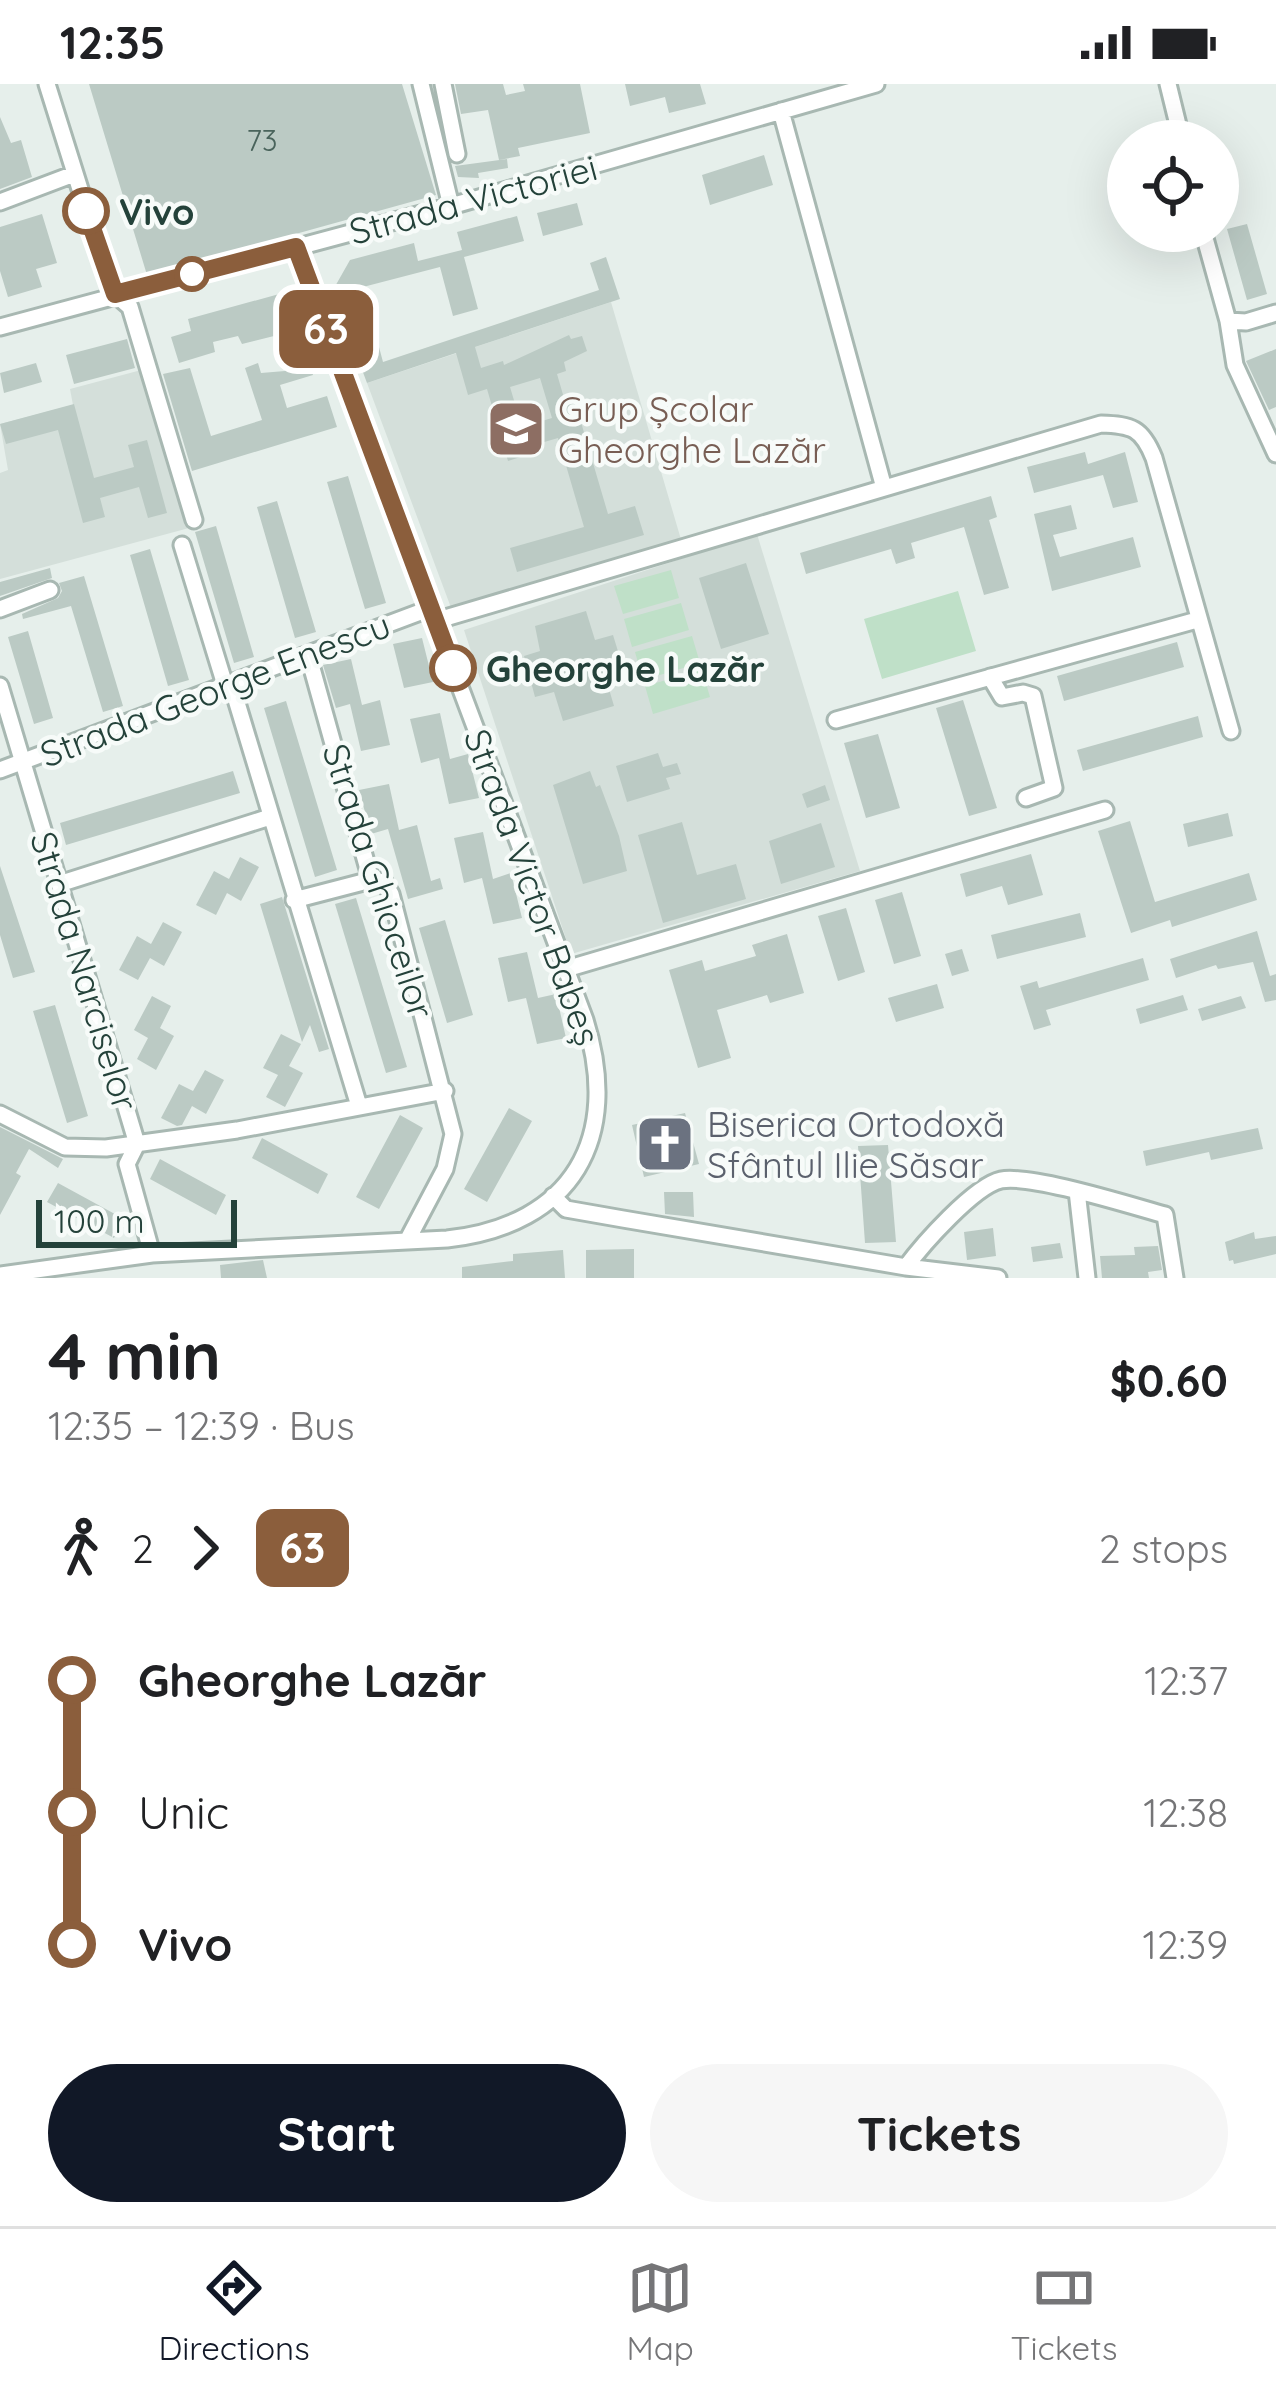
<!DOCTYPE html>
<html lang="en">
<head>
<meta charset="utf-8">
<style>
  :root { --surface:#fff; --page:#f6f6f6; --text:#202124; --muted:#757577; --line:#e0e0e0; --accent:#111827 }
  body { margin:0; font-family:Quicksand,sans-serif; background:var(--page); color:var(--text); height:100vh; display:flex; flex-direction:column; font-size:45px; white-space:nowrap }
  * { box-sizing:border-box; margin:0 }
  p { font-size:39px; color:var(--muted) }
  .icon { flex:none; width:66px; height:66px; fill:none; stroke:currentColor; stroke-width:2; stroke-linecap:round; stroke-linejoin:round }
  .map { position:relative; height:1194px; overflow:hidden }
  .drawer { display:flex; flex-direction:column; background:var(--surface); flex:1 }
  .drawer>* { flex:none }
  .badge { padding:0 24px; border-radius:18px; font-size:42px; line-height:78px }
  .tools { position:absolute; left:1107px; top:36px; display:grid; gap:24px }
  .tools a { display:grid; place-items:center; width:132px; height:132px; border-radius:50%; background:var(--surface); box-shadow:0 12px 48px #0002; font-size:60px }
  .scale { position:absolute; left:36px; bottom:30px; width:201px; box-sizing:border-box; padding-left:12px; border:6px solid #24423a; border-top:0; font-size:33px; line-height:42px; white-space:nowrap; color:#24423a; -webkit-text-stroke:9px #f7fbf9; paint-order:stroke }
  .map>.badge { position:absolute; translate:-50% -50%; box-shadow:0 0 0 6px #fff }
  .legs { display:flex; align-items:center; gap:18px; height:132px; padding:0 48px; font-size:39px }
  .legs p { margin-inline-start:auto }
  .summary { display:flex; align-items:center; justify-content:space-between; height:204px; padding:0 48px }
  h1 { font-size:66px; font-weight:700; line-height:90px }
  .action { display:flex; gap:24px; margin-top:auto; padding:24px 48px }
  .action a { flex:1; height:138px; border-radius:72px; background:var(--accent); color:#fff; font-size:48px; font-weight:700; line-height:138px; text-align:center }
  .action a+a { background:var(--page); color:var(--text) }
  ul { padding:0 48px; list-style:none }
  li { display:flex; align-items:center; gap:42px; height:132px; font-size:45px }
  li i { display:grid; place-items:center; width:18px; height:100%; margin:0 15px; background:currentColor }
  li i::after { content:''; width:30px; height:30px; margin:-15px; border:9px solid; border-radius:50%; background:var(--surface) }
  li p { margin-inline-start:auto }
  li:first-child i { background:linear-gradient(#0000 50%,currentColor 0) }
  li:last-child i { background:linear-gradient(currentColor 50%,#0000 0) }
  .status { display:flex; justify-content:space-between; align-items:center; height:84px; padding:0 60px; background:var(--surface); direction:ltr }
  .status svg { height:33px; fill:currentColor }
  .menu { display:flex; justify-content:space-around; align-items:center; height:168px; border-top:3px solid var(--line); background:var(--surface); font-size:33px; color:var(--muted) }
  .menu a { display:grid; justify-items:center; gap:6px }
  .menu .on { color:var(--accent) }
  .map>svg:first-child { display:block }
  .built { fill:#d4dfda }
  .green { fill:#bfe0c8 }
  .building { fill:#bbcac4; fill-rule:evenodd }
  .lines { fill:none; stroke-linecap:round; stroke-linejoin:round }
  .minor-casing { stroke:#a8b8b2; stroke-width:21 }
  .minor { stroke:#fff; stroke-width:15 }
  .line-1-casing { stroke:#fff; stroke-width:27 }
  .line-1 { stroke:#8b5e3c; stroke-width:18 }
  .stop-1-dot { fill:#fff; stroke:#8b5e3c; stroke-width:6 }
  .labels { text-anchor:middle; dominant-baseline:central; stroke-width:9; stroke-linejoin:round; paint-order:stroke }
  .number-label { font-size:30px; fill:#4a645c }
  .street-label { font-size:36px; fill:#24423a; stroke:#f7fbf9 }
  .stop-label { font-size:36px; font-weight:bold; fill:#24423a; stroke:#f7fbf9; text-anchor:start }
  .education-label { font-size:36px; fill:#785e54; stroke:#f7fbf9; text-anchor:start }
  .worship-label { font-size:36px; fill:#5b616d; stroke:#f7fbf9; text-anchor:start }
</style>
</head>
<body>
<div class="status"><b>12:35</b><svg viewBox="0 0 49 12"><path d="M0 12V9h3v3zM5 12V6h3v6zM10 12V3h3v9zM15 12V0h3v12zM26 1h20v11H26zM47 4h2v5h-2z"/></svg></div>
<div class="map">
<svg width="1276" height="1194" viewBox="0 0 1276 1194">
  <rect width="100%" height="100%" fill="#e6efeb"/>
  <path class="built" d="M611,218L685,469L456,537L367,299Z
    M145,285L189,444L0,495V389L8,386L0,340L73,321L70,305Z
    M757,450L860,787L571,870L464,546Z"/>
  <path class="green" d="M671,486L679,514L623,530L614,502Z
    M958,507L976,567L882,595L864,535Z
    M681,519L689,546L632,563L624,535Z
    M692,552L700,579L643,596L635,568Z
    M702,586L710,613L653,630L645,602Z"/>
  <path class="building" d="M89,0H402L436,111L147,191Z
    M455,0H503L506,11L525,7L523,0H580L590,49L518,64L520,72L499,76L488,26L461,30Z
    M625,0H700L706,20L669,29L665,13L630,22Z
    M0,33L11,59L21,56L32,93L0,105Z
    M764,71L773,101L710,121L702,91Z
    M507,75L508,84L478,89L479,94L458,93L455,82Z
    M577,119L583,141L543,152L537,129Z
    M42,130L57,179L36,185L42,203L8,213L0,187V143Z
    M517,132L524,157L464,173L478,225L453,232L440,183L363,203L383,278L599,206L590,179L606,173L620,215L475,263L481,284L503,277L504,281L569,251L571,255L582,252L587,267L564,278L566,287L557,290L564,314L573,311L608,430L635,422L644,451L517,488L510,464L584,443L558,354L534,361L536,368L508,377L487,305L468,311L456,269L367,299L355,267L349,269L333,206L350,176L414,159L418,177L462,166L457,148ZM540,294L552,334L522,343L510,303Z
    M1247,140L1267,210L1247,216L1227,145Z
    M290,207L313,291L280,301L287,324L327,312L337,343L192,387L163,290L190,284L211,352L262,336L245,284L258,279L261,289L285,287L274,252L242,260L238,252L213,258L215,268L179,279L171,253L191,247L188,235Z
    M127,255L135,284L74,300L66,271Z
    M1276,265V323L1269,326L1246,277Z
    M36,279L42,298L4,309L0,289Z
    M74,320L94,394L134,383L128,361L147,356L167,429L148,434L139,403L100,414L105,433L83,439L58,346L6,360L0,340Z
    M1085,368L1088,380L1125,368L1138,418L1113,424L1103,391L1034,409L1027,383Z
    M348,392L386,519L365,525L327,398Z
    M991,412L997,433L989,436L1009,504L984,511L964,443L911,459L915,474L896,480L891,465L806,490L800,469Z
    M277,417L316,548L295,554L257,423Z
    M1071,421L1077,445L1053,451L1060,473L1133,453L1141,483L1052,507L1034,430Z
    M216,442L254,573L234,579L195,448Z
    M150,465L189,596L168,602L130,471Z
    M746,479L769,550L721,565L699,494Z
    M50,484L52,494L0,512V498Z
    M84,492L123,622L103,628L71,522L23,535L22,530L58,514L62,507L59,499Z
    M586,527L595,556L613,551L625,590L606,595L614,622L563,637L554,608L535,613L524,572L540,567L535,542Z
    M28,547L53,634L34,640L8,553Z
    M422,554L433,598L404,604L393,560Z
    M1177,558L1184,583L1064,617L1057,592Z
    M351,575L362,621L380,616L390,661L361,667L350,620L336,624L323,581Z
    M963,616L997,724L969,732L936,624Z
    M286,617L337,786L315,793L264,624Z
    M440,629L450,675L468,670L479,714L449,720L439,674L421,679L410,635Z
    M1198,632L1203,653L1083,687L1077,666Z
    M878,650L900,724L866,734L844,659Z
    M658,669L663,683L677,679L681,690L666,694L670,705L627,718L616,682Z
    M233,687L240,709L66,761L60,739Z
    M590,687L596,703L600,701L619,752L627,787L583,800L553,701Z
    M389,700L399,746L417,741L431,797L440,794L443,805L408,815L388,745L371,750L359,706Z
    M825,701L830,716L807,724L802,710Z
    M1228,729L1233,752L1188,763L1183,740Z
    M1130,737L1155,818L1249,789L1257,816L1172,843L1170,836L1131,849L1098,747Z
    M682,738L697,791L736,780L746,815L663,839L638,751Z
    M821,739L835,783L781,800L769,757Z
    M483,748L493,795L511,789L522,834L493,840L482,794L464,799L454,754Z
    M1031,770L1043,811L1008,821L1002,802L966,813L960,790Z
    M240,773L259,783L241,817L227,809L216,831L196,821L214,787L229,795Z
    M0,782L35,888L13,894L0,851Z
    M902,808L921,872L894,880L875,816Z
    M282,813L329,965L319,968L310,941L302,958L260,820Z
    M356,814L407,983L386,989L335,820Z
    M846,824L865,888L838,897L818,832Z
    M1080,829L1086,853L997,875L991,851Z
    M445,836L473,931L447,939L419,844Z
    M163,838L182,848L164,882L150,874L138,896L119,886L137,852L151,860Z
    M1257,847L1270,892L1276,890V916L1265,918L1253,878L1218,885L1216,881L1176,894L1170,875Z
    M787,850L804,909L770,919L767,911L717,926L731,974L698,984L669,886L702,876L705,887L756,872L752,861Z
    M962,865L969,887L952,892L945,870Z
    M527,868L538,914L556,910L566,954L537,960L526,914L508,918L498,874Z
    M1143,874L1149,896L1046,926L1051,941L1034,946L1020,902L1037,897L1039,904Z
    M937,900L944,924L896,938L888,914Z
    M1183,911L1188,926L1140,940L1136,925Z
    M152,912L171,922L160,944L174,952L156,986L137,975L148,954L134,946Z
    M1241,912L1246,924L1202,937L1198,925Z
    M55,921L88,1032L67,1039L33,927Z
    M281,950L301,960L289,982L303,989L285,1023L266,1013L278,991L263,984Z
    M205,986L224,996L206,1030L192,1022L182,1041L177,1042L161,1034L179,1000L193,1007Z
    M509,1024L532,1037L487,1118L464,1105Z
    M685,1029L699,1080L644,1093L632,1041Z
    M400,1031L423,1044L379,1125L356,1113Z
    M0,1043L63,1075L58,1084L29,1065L16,1089L21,1092L0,1131Z
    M1258,1044L1263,1065L1211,1076L1209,1068L1146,1082L1143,1067Z
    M262,1054L328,1090L318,1110L252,1074Z
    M888,1061L896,1158L865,1159L858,1062Z
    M160,1075L226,1111L216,1131L150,1095Z
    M58,1099L124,1135L114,1154L47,1118Z
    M664,1108H693L694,1133L665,1130Z
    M993,1144L996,1172L967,1176L964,1148Z
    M1254,1148L1255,1155L1276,1152V1170L1234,1180L1233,1176L1229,1177L1225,1158Z
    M1060,1159L1063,1174L1033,1178L1031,1163Z
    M1158,1162L1162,1186L1148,1188L1149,1194H1102L1100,1172L1135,1171L1134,1163Z
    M634,1165V1194H586V1166Z
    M563,1166L565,1194H462V1183L513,1177V1170Z
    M263,1176L267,1194H221L220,1181Z"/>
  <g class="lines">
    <g class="minor-casing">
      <path id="minor" d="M47,0L106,188L115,210L130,223L194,436
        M421,0L451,122
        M443,0L457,70
        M1168,0L1182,57
        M781,27L884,404
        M0,118L74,90
        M1203,147L1228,237L1235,281L1276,370
        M1228,237L1246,238L1276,229
        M0,243L451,122L876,0
        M182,461L225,601
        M0,525L50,506
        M435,537L1101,340C1132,341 1142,344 1154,374L1231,647
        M308,570L371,796L384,798L391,810L453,1050L445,1085L407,1157
        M990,593L1002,613L1023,609L1033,612L1054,704L1026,714
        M231,599L359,1022
        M0,602L137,1060L127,1080L152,1170
        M836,636L1197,536
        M0,686L431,524
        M59,800L270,733
        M294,816L371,796
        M566,885L1105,726
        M0,1030L65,1063L106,1064L237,1046L445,1007
        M1077,1107L1087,1194
        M553,1112L566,1125L623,1135L906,1183L998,1194
        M906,1183C922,1161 974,1102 1001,1096C1031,1090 1132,1122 1165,1131L1175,1194
        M0,1191L152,1170L447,1155C573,1141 622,1054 585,936L295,163"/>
    </g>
    <use href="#minor" class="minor"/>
  </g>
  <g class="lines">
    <g class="line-1-casing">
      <path id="line-1" d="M86,127L115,210L296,163L453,584"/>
    </g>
    <use href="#line-1" class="line-1"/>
  </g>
  <defs>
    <g id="school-square" transform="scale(3)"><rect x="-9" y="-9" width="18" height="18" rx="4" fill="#8d6e63" stroke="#f7fbf9"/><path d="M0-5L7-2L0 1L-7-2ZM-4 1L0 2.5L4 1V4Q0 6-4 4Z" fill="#fff"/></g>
    <g id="church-square" transform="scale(3)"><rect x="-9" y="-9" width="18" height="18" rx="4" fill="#6b7280" stroke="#f7fbf9"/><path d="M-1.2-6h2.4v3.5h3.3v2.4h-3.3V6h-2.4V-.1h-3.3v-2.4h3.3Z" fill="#fff"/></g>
  </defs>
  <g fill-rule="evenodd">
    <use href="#school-square" x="516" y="345"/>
    <use href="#church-square" x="665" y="1060"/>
  </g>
  <g class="stop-1-dot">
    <circle cx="86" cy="127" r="21"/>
    <circle cx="192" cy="190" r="15"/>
    <circle cx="453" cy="584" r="21"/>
  </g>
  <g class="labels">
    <g class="number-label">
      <text x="262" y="56">73</text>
    </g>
    <g class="street-label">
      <text transform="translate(473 115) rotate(-15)">Strada Victoriei</text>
      <text transform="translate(215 605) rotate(-21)">Strada George Enescu</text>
      <text transform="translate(379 797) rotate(72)">Strada Ghioceilor</text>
      <text transform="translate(533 803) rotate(70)">Strada Victor Babeș</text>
      <text transform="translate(85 887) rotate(73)">Strada Narciselor</text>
    </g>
    <g class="stop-label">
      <text x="119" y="127">Vivo</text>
      <text x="486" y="584">Gheorghe Lazăr</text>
    </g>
    <g class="education-label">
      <text x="558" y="324">Grup Școlar<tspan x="558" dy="41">Gheorghe Lazăr</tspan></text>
    </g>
    <g class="worship-label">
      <text x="707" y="1039">Biserica Ortodoxă<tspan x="707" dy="41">Sfântul Ilie Săsar</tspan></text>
    </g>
  </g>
</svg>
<div class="tools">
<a><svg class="icon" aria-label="locate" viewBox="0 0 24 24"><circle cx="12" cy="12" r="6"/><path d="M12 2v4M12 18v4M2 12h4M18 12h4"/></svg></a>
</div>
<div class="scale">100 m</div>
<b class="badge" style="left:326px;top:245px;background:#8b5e3c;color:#fff">63</b>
</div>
<section class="drawer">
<div class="summary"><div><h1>4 min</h1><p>12:35 – 12:39 · Bus</p></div><b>$0.60</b></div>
<div class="legs"><svg class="icon" aria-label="walk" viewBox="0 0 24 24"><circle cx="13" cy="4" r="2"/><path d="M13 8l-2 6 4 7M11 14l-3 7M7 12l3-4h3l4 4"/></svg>2<svg class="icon" aria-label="forward" viewBox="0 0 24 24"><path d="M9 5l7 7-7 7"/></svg><b class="badge" style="background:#8b5e3c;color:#fff">63</b><p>2 stops</p></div>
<ul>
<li><i style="color:#8b5e3c"></i><b>Gheorghe Lazăr</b><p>12:37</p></li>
<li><i style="color:#8b5e3c"></i><span>Unic</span><p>12:38</p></li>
<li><i style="color:#8b5e3c"></i><b>Vivo</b><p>12:39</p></li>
</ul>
<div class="action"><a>Start</a><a>Tickets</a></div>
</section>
<nav class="menu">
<a class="on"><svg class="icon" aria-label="directions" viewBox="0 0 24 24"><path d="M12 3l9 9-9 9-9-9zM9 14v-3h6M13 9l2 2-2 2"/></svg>Directions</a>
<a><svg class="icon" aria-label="map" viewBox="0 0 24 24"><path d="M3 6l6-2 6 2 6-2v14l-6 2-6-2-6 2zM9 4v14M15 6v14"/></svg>Map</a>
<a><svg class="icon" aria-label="tickets" viewBox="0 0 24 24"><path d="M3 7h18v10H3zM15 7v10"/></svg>Tickets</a>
</nav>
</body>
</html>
